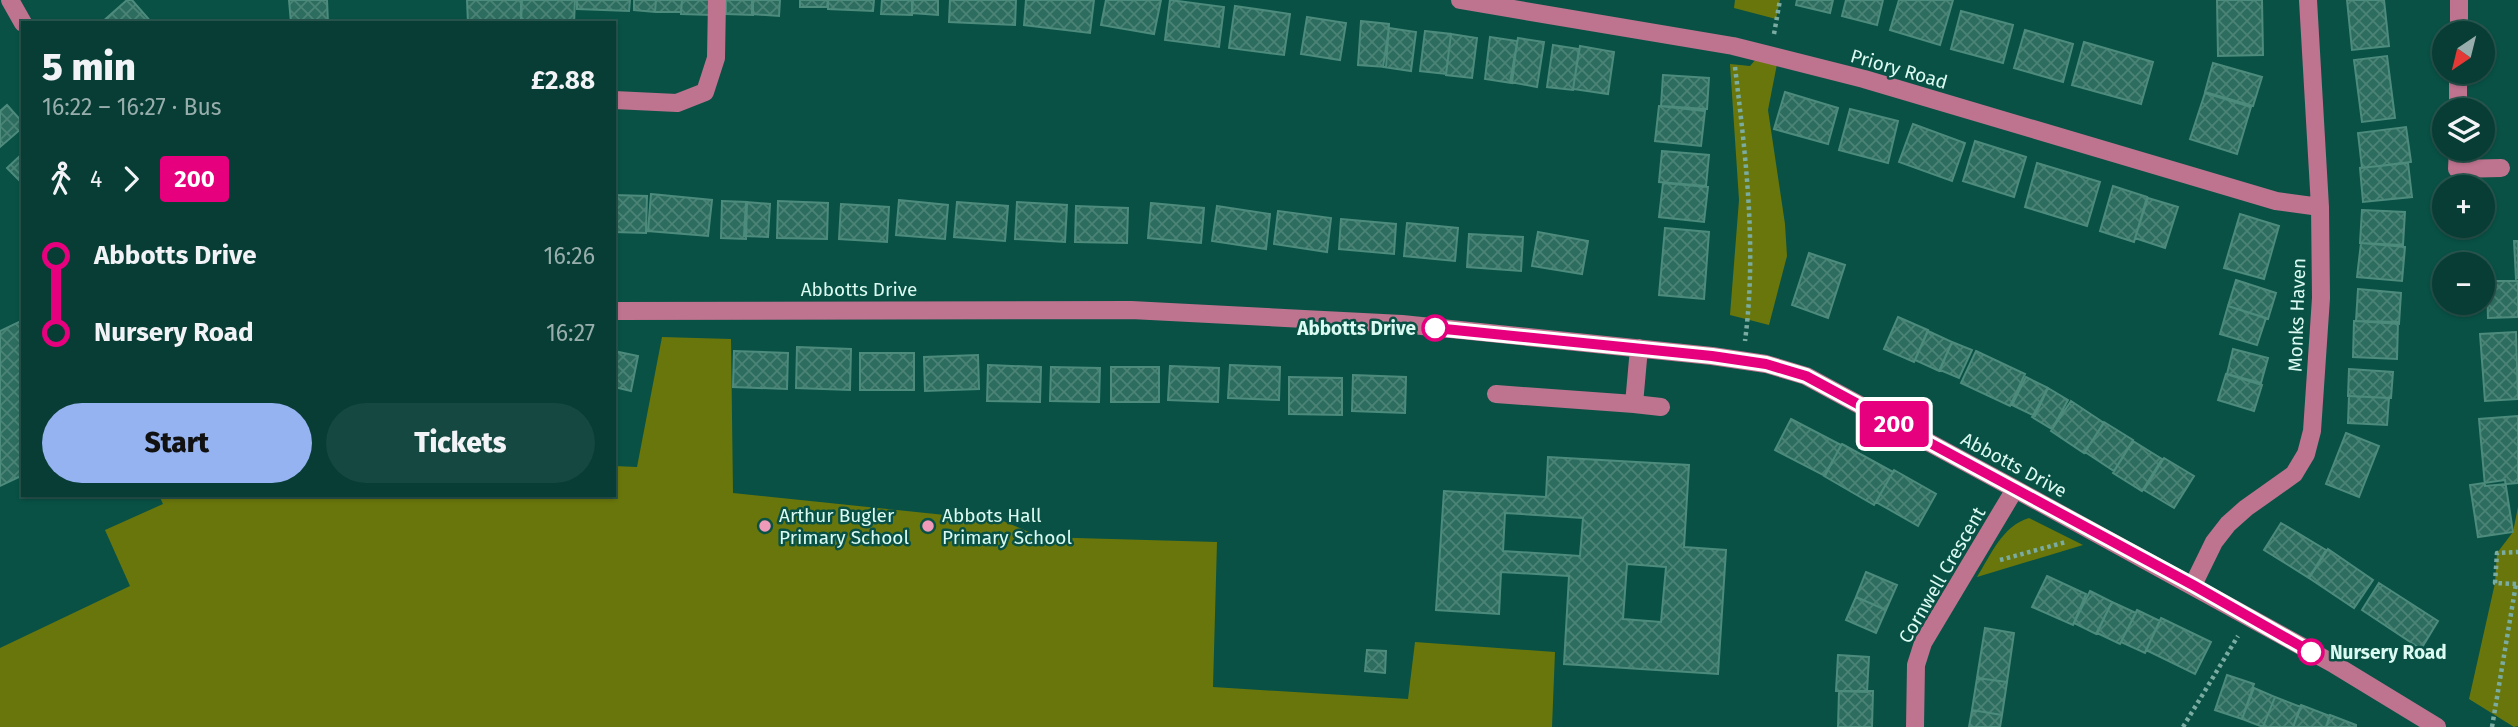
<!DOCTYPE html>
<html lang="en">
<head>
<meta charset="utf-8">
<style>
  :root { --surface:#073d34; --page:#154840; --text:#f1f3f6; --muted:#98aeac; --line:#28564f; --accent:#95b2f1 }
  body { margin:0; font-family:"Fira Sans",sans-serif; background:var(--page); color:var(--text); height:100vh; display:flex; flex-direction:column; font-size:26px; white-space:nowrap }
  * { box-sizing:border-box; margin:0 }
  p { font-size:23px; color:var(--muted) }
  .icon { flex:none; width:38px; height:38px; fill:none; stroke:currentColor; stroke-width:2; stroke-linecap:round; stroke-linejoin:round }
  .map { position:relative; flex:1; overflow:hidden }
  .sheet { position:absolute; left:21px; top:21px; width:595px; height:476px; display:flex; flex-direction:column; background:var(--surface); border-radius:0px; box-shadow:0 2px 5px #0004,0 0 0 2px var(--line) }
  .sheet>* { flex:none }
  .badge { padding:0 14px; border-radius:5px; font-size:24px; line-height:46px }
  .needle { width:46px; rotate:215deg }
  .controls { position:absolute; left:2432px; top:21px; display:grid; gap:14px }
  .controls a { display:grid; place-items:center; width:63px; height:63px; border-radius:50%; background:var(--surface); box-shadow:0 2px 5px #0004,0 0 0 2px var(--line); font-size:35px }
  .map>.badge { position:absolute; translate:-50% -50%; box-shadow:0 0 0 4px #fff }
  .legs { display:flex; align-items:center; gap:10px; height:77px; padding:0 21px; font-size:23px }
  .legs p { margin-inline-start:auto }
  .headline { display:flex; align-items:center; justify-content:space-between; height:119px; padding:0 21px }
  h1 { font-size:38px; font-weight:800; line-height:52px }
  .action { display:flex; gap:14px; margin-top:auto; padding:14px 21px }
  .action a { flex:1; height:80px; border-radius:42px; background:var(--accent); color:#111; font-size:28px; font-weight:800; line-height:80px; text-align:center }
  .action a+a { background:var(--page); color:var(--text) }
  ul { padding:0 21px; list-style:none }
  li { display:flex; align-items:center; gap:24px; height:77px; font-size:26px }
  li i { display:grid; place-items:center; width:10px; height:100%; margin:0 9px; background:currentColor }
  li i::after { content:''; width:18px; height:18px; margin:-9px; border:5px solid; border-radius:50%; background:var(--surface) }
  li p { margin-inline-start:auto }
  li:first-child i { background:linear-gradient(#0000 50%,currentColor 0) }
  li:last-child i { background:linear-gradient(currentColor 50%,#0000 0) }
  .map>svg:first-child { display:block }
  .green { fill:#69760c }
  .building { fill:url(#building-cross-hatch); stroke:#4d8b7d; stroke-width:2; fill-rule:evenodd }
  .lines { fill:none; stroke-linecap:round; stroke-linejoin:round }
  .path { stroke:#7aaca2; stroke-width:4.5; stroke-dasharray:3.5 3.5; stroke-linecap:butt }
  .minor { stroke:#be738e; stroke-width:18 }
  .line-1-casing { stroke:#fff; stroke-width:16 }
  .line-1 { stroke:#e6007e; stroke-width:10 }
  .stop-1-dot { fill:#fff; stroke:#e6007e; stroke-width:3.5 }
  .poi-dot { fill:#ef9ab8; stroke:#095145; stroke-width:2.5 }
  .labels { text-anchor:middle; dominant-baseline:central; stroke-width:5; stroke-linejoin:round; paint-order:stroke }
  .street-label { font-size:19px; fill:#dbfaf2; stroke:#095145 }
  .stop-label { font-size:19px; font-weight:bold; fill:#dbfaf2; stroke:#095145; text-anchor:end }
  .poi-label { font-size:19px; fill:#dbfaf2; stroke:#095145; text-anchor:start }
</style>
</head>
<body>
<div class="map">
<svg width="2518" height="727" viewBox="0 0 2518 727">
  <defs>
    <pattern id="building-cross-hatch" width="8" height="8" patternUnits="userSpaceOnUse" patternTransform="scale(1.75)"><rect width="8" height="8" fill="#2d6d5f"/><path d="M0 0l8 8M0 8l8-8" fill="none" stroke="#4b8376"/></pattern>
  </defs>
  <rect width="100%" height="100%" fill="#095145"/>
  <path class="green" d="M1735,0H1780L1776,19L1734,8Z
    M1757,58L1777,64L1768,110L1785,224L1787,256L1769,325L1730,315L1739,200L1730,64L1750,66Z
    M662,337L731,339L733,493L1003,521L1041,537L1217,542L1213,687L1408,699L1415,642L1555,652L1552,727H0V648L130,586L105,530L163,504L159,495H614V466L637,467Z
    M2518,507V726L2514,727L2469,699L2495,583L2497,553L2513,532Z
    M2029,518L2083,545L1977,577C1991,555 2002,526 2029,518Z"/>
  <path class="building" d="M127,0H132L152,23H101Z
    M289,0H327L328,23H291Z
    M467,0H521V23H468Z
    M522,0H575L574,23H521Z
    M577,0H630L629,11L577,9Z
    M634,0H656L655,12L634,10Z
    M656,0H682L681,12H655Z
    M682,0H712L711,15L681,14Z
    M726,0H753V15L726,14Z
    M752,0H780L779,16L752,14Z
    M800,0H828L827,7H800Z
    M828,0H874L873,11L828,9Z
    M882,0H913L912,15L881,14Z
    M912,0H938V15L912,13Z
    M950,0H1016L1015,25L949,22Z
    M1026,0H1094L1090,33L1024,25Z
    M1106,0H1161L1154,34L1101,25Z
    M1170,0L1224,7L1219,47L1165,40Z
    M1797,0H1833L1830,13L1796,5Z
    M1846,0H1883L1877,25L1842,16Z
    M1899,0H1953L1940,45L1890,30Z
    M2217,0H2262L2263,55L2218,56Z
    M2347,0H2384L2389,46L2352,50Z
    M1235,6L1290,14L1284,55L1229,48Z
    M1961,11L2013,25L2003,63L1951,49Z
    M1307,17L1346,23L1340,60L1301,54Z
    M1361,21L1389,24L1386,67L1358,65Z
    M1389,28L1416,32L1411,71L1383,67Z
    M2025,30L2073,44L2063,82L2014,68Z
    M1425,31L1451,34L1446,74L1420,71Z
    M1451,34L1477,38L1472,78L1446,75Z
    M1490,37L1517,41L1512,83L1485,79Z
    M1518,38L1544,42L1537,87L1510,82Z
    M2084,42L2153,62L2141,104L2072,85Z
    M1553,45L1579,49L1573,90L1547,87Z
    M1580,46L1614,52L1608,94L1573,89Z
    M2387,56L2395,118L2362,122L2354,60Z
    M2213,63L2262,77L2253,106L2205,92Z
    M1663,75L1709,78L1707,109L1661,106Z
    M1785,92L1838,108L1828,144L1774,129Z
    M2205,93L2251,107L2237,154L2190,139Z
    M7,105L23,123V127L0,147V111Z
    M1659,106L1705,111L1701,146L1655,141Z
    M1850,109L1898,121L1888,163L1839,150Z
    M1913,124L1965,143L1952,181L1899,162Z
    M2406,127L2411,162L2362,168L2358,133Z
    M1975,141L2026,157L2014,197L1963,181Z
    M1662,151L1709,155L1706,186L1659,182Z
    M23,153V184L7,168Z
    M2037,163L2100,182L2087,226L2025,207Z
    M2408,163L2412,197L2363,202L2360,168Z
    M1663,183L1708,187L1704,222L1659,217Z
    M2113,186L2147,197L2134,242L2100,231Z
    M651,194L712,200L708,236L648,231Z
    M614,195L647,196L646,233L614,232Z
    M2148,198L2178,207L2165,248L2135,238Z
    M899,200L948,205L945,239L896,235Z
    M722,201L747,202L746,239L721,238Z
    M778,201L828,203L827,239L777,238Z
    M746,202L770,204L768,237L744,236Z
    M957,202L1008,206L1005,241L954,237Z
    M1017,202L1067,205L1065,242L1015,239Z
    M1151,203L1204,208L1201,243L1148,238Z
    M841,204L889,207L887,242L839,239Z
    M1076,206L1128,208L1127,243L1075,242Z
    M1217,206L1270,214L1266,249L1212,241Z
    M2362,210L2405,212L2403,245L2360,243Z
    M1278,211L1331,218L1327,252L1274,244Z
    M2240,214L2279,226L2264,279L2224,268Z
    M1341,219L1396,224L1394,254L1339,249Z
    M1407,223L1458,228L1455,261L1404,256Z
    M1665,228L1709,232L1704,299L1659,295Z
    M1538,232L1588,241L1582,274L1532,266Z
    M1469,234L1523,237L1521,271L1467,267Z
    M2514,241H2518V278L2516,279Z
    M2361,243L2405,247L2402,281L2357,277Z
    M1809,253L1845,265L1828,318L1792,305Z
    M2236,280L2276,293L2268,319L2228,306Z
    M2487,281H2518V317L2488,318Z
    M2358,289L2401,293L2399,324L2356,321Z
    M2228,306L2266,318L2257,345L2220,334Z
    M1898,317L1928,330L1914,362L1884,349Z
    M23,320V475L0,486V331Z
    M2354,321L2398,322L2397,359L2353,357Z
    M1928,331L1952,342L1939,371L1915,360Z
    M2516,332L2518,399L2485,401L2480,334Z
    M1952,342L1972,350L1959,378L1940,370Z
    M797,347L851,349L850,390L796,388Z
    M2233,349L2268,358L2261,383L2227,374Z
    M614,351L638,356L631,391L614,387Z
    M734,351L788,353L787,389L733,387Z
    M1976,351L2025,374L2010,406L1961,383Z
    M860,353H914V390H860Z
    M978,355L979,389L925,391L924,357Z
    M988,365L1041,367L1040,402L987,401Z
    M1230,365L1280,367L1279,400L1228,398Z
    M1170,366L1219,368L1218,402L1168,400Z
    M1051,367L1100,368L1099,402L1050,401Z
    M1111,367H1159V402H1111Z
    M2349,369L2393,372L2391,398L2348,396Z
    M2226,374L2262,385L2254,411L2218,400Z
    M1353,375L1406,377L1405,413L1352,411Z
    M1289,377L1342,378V415L1289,414Z
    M2026,377L2048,388L2035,416L2012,405Z
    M2048,388L2068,400L2052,429L2032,417Z
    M2349,396L2389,398L2387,425L2348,423Z
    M2071,401L2104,423L2084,453L2051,431Z
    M2518,416V483L2485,486L2479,419Z
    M1791,419L1841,445L1825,476L1775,450Z
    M2104,422L2133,440L2114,471L2085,452Z
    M2346,433L2379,446L2359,497L2326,484Z
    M2133,441L2162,459L2142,491L2113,473Z
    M1842,444L1893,472L1874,505L1824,476Z
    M1548,457L1689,465L1684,547L1726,550L1718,674L1564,664L1569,576L1501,572L1499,614L1436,610L1444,491L1546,497ZM1505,513L1583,518L1580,556L1503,551ZM1627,564L1666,567L1661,622L1623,619Z
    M2164,458L2194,476L2174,508L2144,490Z
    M1894,470L1936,494L1918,526L1876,502Z
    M2505,480L2513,532L2478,537L2470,485Z
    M2281,523L2326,550L2309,578L2264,550Z
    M2328,549L2373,580L2354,608L2309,578Z
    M1866,572L1897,585L1886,610L1856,597Z
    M2047,576L2086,594L2073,625L2032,607Z
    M2379,583L2438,621L2421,649L2362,610Z
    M2090,591L2112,602L2096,634L2074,623Z
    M1856,597L1886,610L1876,633L1846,620Z
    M2112,602L2136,613L2120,644L2097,633Z
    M2137,610L2160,621L2145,653L2121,642Z
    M2161,618L2211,642L2195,674L2146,650Z
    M1985,628L2014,633L2007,682L1977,678Z
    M1367,650L1386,651L1385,673L1365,671Z
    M1838,655L1869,657L1867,692L1836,691Z
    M2227,675L2254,684L2242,719L2215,710Z
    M1977,678L2007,682L2002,715L1972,710Z
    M2254,688L2275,697L2263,727L2242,719Z
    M1839,691H1873L1872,727H1838Z
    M2275,697L2301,707L2293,727H2263Z
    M2301,705L2330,716L2326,727H2293Z
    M1972,710L2002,715L2000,727H1969Z
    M2330,715L2356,725V727H2326Z"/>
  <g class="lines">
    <path class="path" d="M1774,34L1780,0
      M1735,67C1746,159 1757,249 1745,341
      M2000,560L2066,542
      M2516,584L2495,583L2497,553L2518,552
      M2183,727L2238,636
      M2492,727L2516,584H2518"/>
    <path class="minor" d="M10,0L23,23
      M1460,0L1733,46L1864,79L2276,201L2320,207
      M2459,33V0
      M614,100L677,103L705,92L716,58L717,0
      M2458,110V72
      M2458,149L2457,169L2501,168
      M614,311L1131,310L1402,324L1712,356L1766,364L1806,376L2015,489L2332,663L2437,727
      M1496,394L1634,404L1639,348
      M1634,404L1661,407
      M2193,585L2214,542L2228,524L2246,508L2294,474L2306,454L2312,431L2321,298L2320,207L2308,0
      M1915,727L1916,665L1923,643L2015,489"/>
  </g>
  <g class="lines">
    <g class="line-1-casing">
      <path id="line-1" d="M1435,328L1712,356L1766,364L1806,376L2193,585L2311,652"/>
    </g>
    <use href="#line-1" class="line-1"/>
  </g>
  <g class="stop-1-dot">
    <circle cx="1435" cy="328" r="12"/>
    <circle cx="2311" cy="652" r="12"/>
  </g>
  <g class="poi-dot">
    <circle cx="765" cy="526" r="7"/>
    <circle cx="928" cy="526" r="7"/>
  </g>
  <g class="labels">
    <g class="street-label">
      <text transform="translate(1899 69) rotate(16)">Priory Road</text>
      <text x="859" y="289">Abbotts Drive</text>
      <text transform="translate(2297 315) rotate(-88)">Monks Haven</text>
      <text transform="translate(2014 465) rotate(28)">Abbotts Drive</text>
      <text transform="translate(1942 575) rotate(-60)">Cornwell Crescent</text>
    </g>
    <g class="stop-label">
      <text x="1416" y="328">Abbotts Drive</text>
      <text x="2330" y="652" text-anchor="start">Nursery Road</text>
    </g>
    <g class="poi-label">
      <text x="779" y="515">Arthur Bugler<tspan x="779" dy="22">Primary School</tspan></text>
      <text x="942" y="515">Abbots Hall<tspan x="942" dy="22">Primary School</tspan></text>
    </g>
  </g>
</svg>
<div class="controls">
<a><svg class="needle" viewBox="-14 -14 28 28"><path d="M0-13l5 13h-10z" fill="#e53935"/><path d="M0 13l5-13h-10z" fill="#98aeac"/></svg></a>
<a><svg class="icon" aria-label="layers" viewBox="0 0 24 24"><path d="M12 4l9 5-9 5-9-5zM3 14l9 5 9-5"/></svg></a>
<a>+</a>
<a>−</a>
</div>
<b class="badge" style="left:1894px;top:424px;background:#e6007e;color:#fff">200</b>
<section class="sheet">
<div class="headline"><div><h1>5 min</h1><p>16:22 – 16:27 · Bus</p></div><b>£2.88</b></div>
<div class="legs"><svg class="icon" aria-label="walk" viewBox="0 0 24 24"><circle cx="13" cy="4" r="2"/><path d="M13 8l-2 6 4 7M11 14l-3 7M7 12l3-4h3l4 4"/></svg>4<svg class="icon" aria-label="forward" viewBox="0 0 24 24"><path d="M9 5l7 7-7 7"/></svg><b class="badge" style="background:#e6007e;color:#fff">200</b></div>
<ul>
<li><i style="color:#e6007e"></i><b>Abbotts Drive</b><p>16:26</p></li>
<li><i style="color:#e6007e"></i><b>Nursery Road</b><p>16:27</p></li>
</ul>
<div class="action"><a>Start</a><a>Tickets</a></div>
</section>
</div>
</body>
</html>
